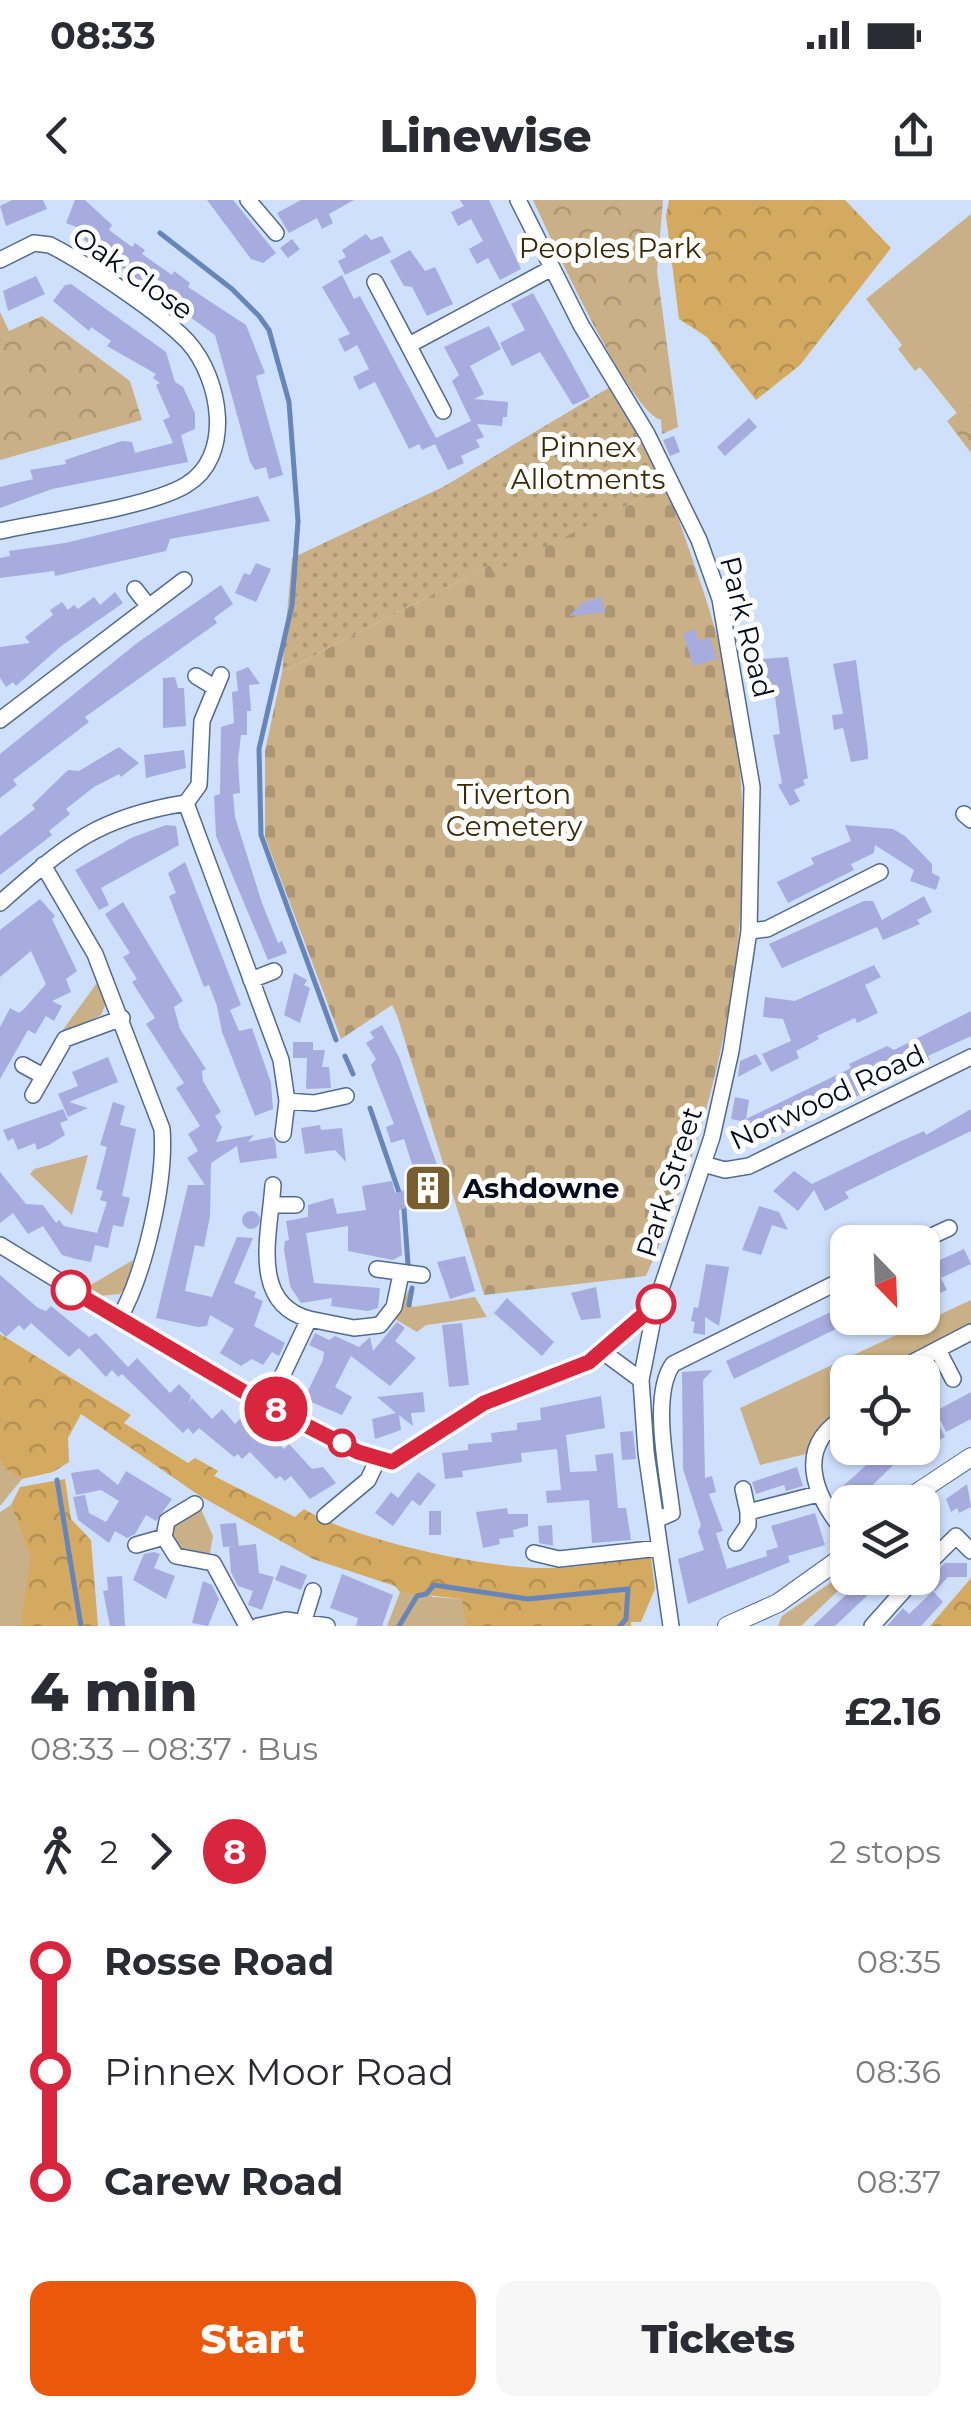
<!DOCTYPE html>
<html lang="en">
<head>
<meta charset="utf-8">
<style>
  :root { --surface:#fff; --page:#f7f7f7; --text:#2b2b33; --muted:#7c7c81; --accent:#ea580c }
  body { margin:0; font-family:Montserrat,sans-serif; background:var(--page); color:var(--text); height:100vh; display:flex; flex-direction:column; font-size:38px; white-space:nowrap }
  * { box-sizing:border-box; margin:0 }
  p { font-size:32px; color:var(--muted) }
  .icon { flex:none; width:55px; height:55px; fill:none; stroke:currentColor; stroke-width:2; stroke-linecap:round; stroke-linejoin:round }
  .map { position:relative; height:1426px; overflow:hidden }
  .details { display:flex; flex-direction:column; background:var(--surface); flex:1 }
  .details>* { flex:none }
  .badge { padding:0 20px; border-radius:32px; font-size:35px; line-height:65px }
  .needle { width:65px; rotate:157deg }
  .tools { position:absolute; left:830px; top:1025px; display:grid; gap:20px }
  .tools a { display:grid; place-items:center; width:110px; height:110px; border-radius:20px; background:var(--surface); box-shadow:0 2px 8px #0004; font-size:50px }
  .map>.badge { position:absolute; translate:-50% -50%; box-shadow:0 0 0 5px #fff }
  .legs { display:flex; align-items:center; gap:15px; height:110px; padding:0 30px; font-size:32px }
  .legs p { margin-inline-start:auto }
  .head { display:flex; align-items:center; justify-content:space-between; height:170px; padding:0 30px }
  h1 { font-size:55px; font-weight:800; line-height:75px }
  .action { display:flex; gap:20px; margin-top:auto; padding:20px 30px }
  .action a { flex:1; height:115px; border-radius:20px; background:var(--accent); color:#fff; font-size:40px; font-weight:800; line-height:115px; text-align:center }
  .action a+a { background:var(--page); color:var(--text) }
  ul { padding:0 30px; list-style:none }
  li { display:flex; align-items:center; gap:35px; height:110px; font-size:38px }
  li i { display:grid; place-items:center; width:15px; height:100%; margin:0 12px; background:currentColor }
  li i::after { content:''; width:25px; height:25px; margin:-12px; border:8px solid; border-radius:50%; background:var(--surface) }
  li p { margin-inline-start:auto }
  li:first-child i { background:linear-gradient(#0000 50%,currentColor 0) }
  li:last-child i { background:linear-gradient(currentColor 50%,#0000 0) }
  .status { display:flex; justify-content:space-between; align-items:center; height:70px; padding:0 50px; background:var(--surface); direction:ltr }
  .status svg { height:28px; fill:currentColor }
  header { display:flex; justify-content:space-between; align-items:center; height:130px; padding:0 30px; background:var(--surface); font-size:45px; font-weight:800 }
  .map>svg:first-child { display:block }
  .grass { fill:#cab086 }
  .forest { fill:url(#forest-crowns) }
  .cemetery { fill:url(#cemetery-stones) }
  .park { fill:url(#park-crowns) }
  .garden { fill:url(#garden-dots) }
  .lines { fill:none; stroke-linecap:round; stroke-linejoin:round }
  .stream { stroke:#6685b8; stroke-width:5 }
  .building { fill:#a6acdd }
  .minor-casing { stroke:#516a92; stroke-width:18 }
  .tertiary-casing { stroke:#516a92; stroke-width:20 }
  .minor { stroke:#fff; stroke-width:15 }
  .tertiary { stroke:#fff; stroke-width:18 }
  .line-1-casing { stroke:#fff; stroke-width:22 }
  .line-1 { stroke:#d7263d; stroke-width:15 }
  .stop-1-dot { fill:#fff; stroke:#d7263d; stroke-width:5 }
  .labels { text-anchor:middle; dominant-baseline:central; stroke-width:10; stroke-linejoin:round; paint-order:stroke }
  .park-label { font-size:28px; fill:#3a2907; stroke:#fff }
  .street-label { font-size:28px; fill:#040c1b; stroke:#fff }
  .poi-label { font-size:28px; font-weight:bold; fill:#040c1b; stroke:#fff; text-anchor:start }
</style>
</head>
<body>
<div class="status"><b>08:33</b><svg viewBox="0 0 49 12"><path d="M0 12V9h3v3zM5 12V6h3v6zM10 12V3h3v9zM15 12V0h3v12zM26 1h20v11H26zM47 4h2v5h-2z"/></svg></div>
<header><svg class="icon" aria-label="back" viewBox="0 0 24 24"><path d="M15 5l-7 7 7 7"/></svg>Linewise<svg class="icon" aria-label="share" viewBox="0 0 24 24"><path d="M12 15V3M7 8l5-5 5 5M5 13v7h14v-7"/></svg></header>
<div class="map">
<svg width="971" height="1426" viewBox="0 0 971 1426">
  <defs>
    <pattern id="forest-crowns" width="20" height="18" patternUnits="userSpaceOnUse" patternTransform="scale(2.5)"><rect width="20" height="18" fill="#d4a960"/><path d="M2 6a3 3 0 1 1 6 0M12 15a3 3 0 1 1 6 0" fill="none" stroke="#b49053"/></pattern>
    <pattern id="cemetery-stones" width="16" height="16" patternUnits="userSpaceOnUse" patternTransform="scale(2.5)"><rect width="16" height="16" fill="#cab086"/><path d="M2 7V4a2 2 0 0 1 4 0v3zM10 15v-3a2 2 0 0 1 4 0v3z" fill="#ac9673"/></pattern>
    <pattern id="park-crowns" width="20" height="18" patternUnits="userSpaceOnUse" patternTransform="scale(2.5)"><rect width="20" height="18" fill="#cab086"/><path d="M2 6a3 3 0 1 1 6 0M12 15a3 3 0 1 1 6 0" fill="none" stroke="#ac9673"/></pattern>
    <pattern id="garden-dots" width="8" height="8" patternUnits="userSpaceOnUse" patternTransform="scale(2.5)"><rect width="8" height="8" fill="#cab086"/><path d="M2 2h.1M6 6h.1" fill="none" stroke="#ac9673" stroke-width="1.8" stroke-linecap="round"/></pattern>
  </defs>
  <rect width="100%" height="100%" fill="#cfe0fc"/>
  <path class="grass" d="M971,14V201L957,213L920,167L915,171L898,149L902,145L866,99Z
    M99,780L106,803L101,815L57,838Z
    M88,955L72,1015L30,974L34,969Z
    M133,1060L128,1083L120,1094L99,1096L89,1086Z
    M409,1089L408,1103L413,1107L475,1097L487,1117L426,1125L417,1132L395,1119Z
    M971,1100V1125L884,1172H848L847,1206L823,1224L806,1254L760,1265L740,1208Z
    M0,1259L3,1267L22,1279L0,1306Z
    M11,1305L32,1356L20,1426H0V1312Z
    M200,1307L213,1336L210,1353L181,1352L171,1333L175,1322Z
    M836,1379L840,1389L801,1426H778L782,1416Z
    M422,1391L433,1397L463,1399L466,1426H387L400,1392Z"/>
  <path class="forest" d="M669,0H845L891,48L800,165L756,200L707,137L679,119L666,16Z
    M0,1134L131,1215L124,1223L188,1263L195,1258L218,1271L214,1276L295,1317L304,1309C353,1340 485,1368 543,1368C578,1369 616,1360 651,1357L655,1389L641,1422H631V1426H466L462,1399L400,1392L395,1386L313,1359L200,1296L81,1214L68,1238L69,1262L53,1272L22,1279L3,1267L0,1259Z
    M65,1279L71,1319L91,1340L98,1426H20L31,1356L11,1305L20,1287Z
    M971,1378V1426H930Z"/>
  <path class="cemetery" d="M667,285C687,347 713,409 726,474C768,678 730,888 646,1076L484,1095L397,815L392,805L341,839L265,637V551L282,472L490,365L494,372Z"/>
  <path class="park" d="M533,0H663L657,71L678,227L662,234L661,220C628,210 551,38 533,0Z
    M0,112L9,131L42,116L130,181L142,220L0,260Z
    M971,201V253L947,221Z"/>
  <path class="garden" d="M610,187L667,285L494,373L490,365L282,472L292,358L443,287Z"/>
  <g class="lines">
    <path class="stream" d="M160,33L232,89L259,116L269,130L289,202L298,321L292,405L259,549L261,635L336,840
      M345,856L353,874
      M370,908L401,998
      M404,1009L408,1064
      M409,1105L412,1088
      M57,1280L81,1426
      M399,1426L417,1396L426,1394L434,1385L528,1399L628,1389L626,1419L620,1426"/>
  </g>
  <path class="building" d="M12,0H43L47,9L6,26L0,6Z
    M75,0H85L112,25L109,30L132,47L135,43L145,50L142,54L172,75L174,71L190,83L188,87L246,125L265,173L256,176L283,275L269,279L266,267L255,270L250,262L215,135L90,45L84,39L89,32L66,23Z
    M207,0H233L276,53L263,63L251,59Z
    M301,0H354L329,14L333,23L322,29L317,18L289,33L277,13Z
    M460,0H489L521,69L500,80L488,58L477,64L469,49L483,41L471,19L458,26L451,12L464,6Z
    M366,34L371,40L382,36L391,52L345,75L338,61L346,57L342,50Z
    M292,39L300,49L288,58L280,48Z
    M410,50L425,71L435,67L453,104L427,116L412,87L404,86L390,61Z
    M342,75L354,99L360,96L436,238L471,221L452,181L459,175L444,147L489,126L501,149L470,166L484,194L474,199L508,202L507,217H503L502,226L477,224L484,237L476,240L480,247L461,256L464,263L448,270L435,244L422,250L419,244L409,249L375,182L359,190L353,177L369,169L357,145L345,152L338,139L350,134L322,87Z
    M36,76L45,94L8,111L3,91Z
    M71,84L166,152L175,182L183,187L195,213V229L181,235L188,262L52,289L0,308V287L33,279L30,270L66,264L65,260L122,241L132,242L135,253L173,243L163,220L170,217L156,185L160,183L153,178L156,174L107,146L111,141L91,127L89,131L53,101L65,85Z
    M533,93L590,197L573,205L540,152L512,166L500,143L525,130L511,104Z
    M749,218L757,227L725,256L717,247Z
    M674,236L680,252L670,256L663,240Z
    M258,296L270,321L170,339L166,351L55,376L54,371L0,378V358L10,356L9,351L65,343Z
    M256,363L271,369L256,402L235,393L244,373L250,375Z
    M221,385L233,404L214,418L217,423L85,517L89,522L13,580L17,585L0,598V554L137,443Z
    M115,392L123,403L60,447L16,486L13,482L6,487L0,478V447L30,443L25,437L53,415L50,410L62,402L68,410L74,405L78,409L94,397L100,405Z
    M601,397L605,412L569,416L583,402Z
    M695,429L699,441L710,437L717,459L693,466L683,433Z
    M788,457L808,578L803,580L805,585L794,590L800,601L790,606L778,585L782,583L773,535L780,534L774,489L765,490L761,459Z
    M856,460L868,551V559L851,562L843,528L834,530L832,515L843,514L833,464Z
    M248,467L260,484L249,485L251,511H247V535H241L238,560L240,593L233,594L235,617L262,703L278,743L282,741L287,753L268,760L216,636L215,615L214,596L220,594L221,527L234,523L232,492L238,491L236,472Z
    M175,477L178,488H184L186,526L163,528V478Z
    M119,547L139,563L121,577L119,574L94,587L66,609L70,614L49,631L52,635L0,675V636L35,609L32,605L68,570L79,571Z
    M184,550L186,568L146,578L144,555Z
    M166,625L176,626L179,645L101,688L109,705L99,710L75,670L131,638Z
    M845,625L893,629L905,636L932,664V673L940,677L936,690L910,681L914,670L875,645L874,653L851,664L854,670L788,703L777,682L814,664L811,658L851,641Z
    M185,662L241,805L230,810L239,831L252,828L271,883L273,909L255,916L222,832L217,806L209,785L204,787L169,696L176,693L168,673Z
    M924,696L932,712L917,720L920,724L883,740L877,727L782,768L769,744L864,701H873L882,720Z
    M40,699L55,716L52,719L77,771L66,779L71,792L52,801L62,806L54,821L46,816L35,834L28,830L0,879V827L10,808L19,813L24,809L46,784L31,751L0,777V730Z
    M123,702L183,801L174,807L180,829L206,869L202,871L203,881L221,912L215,916L222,927L216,942L254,935L248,942L272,937L275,941L277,958L240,963L237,946L211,963L210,1016L204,1047L195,1045L185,1091L212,1097L237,1037L253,1038L234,1083L256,1092L254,1097L263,1101L254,1126L285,1143L279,1156L272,1152L263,1165L252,1159L241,1166L220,1153L234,1129L210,1115L207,1126L198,1127L156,1118L188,985H205L187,958L198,951L188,934L200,926L176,888L184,883L146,824L155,818L132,782L137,779L123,757L130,753L105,714Z
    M874,765L881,777L865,785L878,813L857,823L855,818L817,836L819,839L796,851L799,858L771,872L762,854L791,841L783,819L763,817L765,797L795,801Z
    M294,773L307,780L304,785L310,788L300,823L284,815Z
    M971,811V836L928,856L930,860L768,940L758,919L753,943L735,939L741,921L731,919L735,897L749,900L746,919L851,868L849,864L887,846L894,850Z
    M382,825L399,857L448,996L434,1000L436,1006L422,1010L420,1004L399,1010L402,1055L393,1060L348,1051V1026L306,1033L314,1083L380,1088L378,1108L368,1111L331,1106L332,1098L301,1103L290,1086L284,1050L285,1041L289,1040L286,1021L308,1017V1005L333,998L337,1014L366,1010L362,986L392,981L395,993L419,986L404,939L391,943L386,927L394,924L371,865L376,859L366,843L374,838L370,832Z
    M293,842H313V850H325L322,867H329L331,888L306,889L307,858H293Z
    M756,854L762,864L738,877L740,861Z
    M108,857L118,882L69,902L88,908L68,917L58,894L78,886L72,872Z
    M113,902L125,906L120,925L136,929L122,996L130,998L123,1027L113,1025L108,1048L95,1045L91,1062L76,1059L62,1055L43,1026L28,1034L13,1013L0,1023V972L26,1004L43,1005L56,1023L59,1020L64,1026L97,1033L107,1002L100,1000L103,991L96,989L107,947L100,945Z
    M63,909L68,920L60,923L65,935L49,945L37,950L35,943L18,950L13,938L8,941L3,930Z
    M971,909V931L845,992L849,998L825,1011L814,990L798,1011L773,991L794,971L812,984L899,942L924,931L926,935Z
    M320,925L321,930L342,928L346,962L335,950L305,954L301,928Z
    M759,1006L779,1012L788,1030L772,1025L761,1055L742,1050Z
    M242 1020a9 9 0 1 1 18 0a9 9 0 1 1-18 0Z
    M964,1049L971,1064L941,1078L947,1090L935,1095L933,1089L927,1092L922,1068Z
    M465,1056L475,1091L450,1099L437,1062Z
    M706,1064L729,1067L719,1126L705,1117V1135L693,1133L695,1122L691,1121L694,1107L698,1108Z
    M0,1075L38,1108L46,1111L51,1106L89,1137L96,1133L128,1167L137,1158L170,1193L179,1184L191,1196L189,1203L192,1198L212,1219L222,1209L235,1224L240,1219L261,1241L270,1235L284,1249L289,1244L312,1269L323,1267L336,1283L310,1299L291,1276L285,1281L280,1276L276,1279L250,1252L242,1259L238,1254L234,1257L199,1228L193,1234L188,1228L183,1233L122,1174L118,1177L112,1170L106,1177L79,1148L69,1157L31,1123L24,1130L19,1125L6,1137L0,1131Z
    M596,1087L601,1118L581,1120L571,1093Z
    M507,1098L554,1142L542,1156L494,1113Z
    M848,1104V1123L734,1179L726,1161Z
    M397,1122L405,1128L395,1141L416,1158L390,1186L351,1156L335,1187L352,1197L342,1215L304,1199L323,1160L324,1152L309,1145L315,1133L329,1140L335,1136L359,1147L370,1137L373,1151Z
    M462,1123L469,1185L449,1187L442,1125Z
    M713,1170L703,1180L705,1278L712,1276L716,1292L709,1294L723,1331L716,1333L727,1369L767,1356L766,1351L778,1347L771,1326L815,1313L825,1345L788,1356L790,1362L688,1404L678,1359L704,1350L698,1332L701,1325L683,1269L682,1172Z
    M423,1192L425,1212L411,1213L413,1226L399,1215L401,1230L375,1239L372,1219L396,1213L377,1197Z
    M971,1192V1219L946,1232L936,1211Z
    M601,1196L605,1228L566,1235L570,1272L597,1271L595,1255L613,1253L618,1308H626L631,1340L592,1343L589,1300L547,1303L546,1291L561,1290L557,1249L521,1253L522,1262L462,1271L463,1277L445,1279L442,1253L468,1250V1244L492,1242L491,1233L517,1230V1223L541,1220L540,1208Z
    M922,1221L940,1227L945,1237L922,1249Z
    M848,1229V1247L839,1255L831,1246Z
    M633,1231L636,1259L622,1260L620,1232Z
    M911,1248L855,1302L841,1288L885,1248Z
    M797,1267L803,1286L786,1291L784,1285L756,1294L752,1282Z
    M98,1269L118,1285L126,1271L172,1299L156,1321L146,1315L135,1334L127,1338L115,1331L109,1343L78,1320L73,1297L85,1295L89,1313L106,1322L119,1301L101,1290L76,1295L71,1273Z
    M418,1272L436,1285L420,1306L412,1300L393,1326L375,1313L391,1292L398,1298Z
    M967,1284L971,1307L959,1313L957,1308L951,1312L946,1299Z
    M507,1308L508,1314H528V1326L513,1330L514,1337L499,1339L500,1344L483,1348L476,1312Z
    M429,1311H441V1335H429Z
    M236,1323L239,1346L223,1347L220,1324Z
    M552,1325L553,1346L539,1343L538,1326Z
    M256,1344L259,1373L274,1377L262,1410L248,1405L253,1391L238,1386L231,1372L229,1347Z
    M154,1352L160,1354L154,1368L175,1376L166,1399L133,1380L144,1354Z
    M945,1363H967V1377H948L935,1391L926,1382Z
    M281,1365L307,1375L301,1390L275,1380Z
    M342,1374L393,1395L382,1426H356L358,1418L330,1408Z
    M122,1376L125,1426H110L103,1391L108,1390L107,1377Z
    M839,1378H886L835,1426H813L851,1390Z
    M203,1381L212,1385L219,1399L208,1426L192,1423Z
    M933,1391L943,1402L921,1426H887L903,1408L909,1414Z"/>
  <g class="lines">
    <g class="minor-casing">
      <path id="minor" d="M248,0L276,33
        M518,0L581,125L647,234L699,340L720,399L752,587L749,731L731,851L712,937L656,1104L641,1180L646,1252L671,1426
        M0,60L34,43L50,45C85,63 162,114 188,142C221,179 234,257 186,285C150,307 46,321 0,331
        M375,82L443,211
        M409,145L552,68
        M135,389L149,407
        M196,476L214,487
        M0,520L184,380
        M186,603L281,860L287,901L314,903L346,896
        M186,603L199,585L202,521L221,475
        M964,614L971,620
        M43,665L95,754L162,929C166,982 145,1073 119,1119
        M0,703C66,645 97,617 186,603
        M749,731L767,729L880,672
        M251,780L274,771
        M23,865L43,876
        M33,895L65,839L122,818
        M283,934L287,901
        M703,964L725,970L749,966L971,857
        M273,985C270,1032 249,1103 309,1119
        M272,1005H296
        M919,1042L949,1028
        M0,1045L216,1177L377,1261
        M377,1069L422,1075
        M938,1150L953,1179
        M603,1152L655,1105
        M894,1172L971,1132
        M268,1206L309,1119L354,1128L380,1125L394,1107L401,1074
        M848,1215C792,1246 814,1297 848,1336
        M743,1289L748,1312L818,1294
        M195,1304L167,1321L164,1337L176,1356L213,1363L247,1426
        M325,1316L368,1280L377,1261C410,1263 433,1234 459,1217C503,1187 558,1181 603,1152L641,1180
        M656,1320L672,1313C668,1275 650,1195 673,1164L848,1077
        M736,1343L748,1325V1312
        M136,1345L164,1337
        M534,1353L559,1359L660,1348
        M922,1370L956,1336L971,1351
        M304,1420L313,1391
        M258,1426L286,1420L327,1426
        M872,1426L915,1378"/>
    </g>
    <g class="tertiary-casing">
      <path id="tertiary" d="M903,1302L971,1257
        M727,1426L778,1403L848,1353"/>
    </g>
    <use href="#minor" class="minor"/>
    <use href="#tertiary" class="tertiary"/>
  </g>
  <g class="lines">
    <g class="line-1-casing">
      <path id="line-1" d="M71,1090L268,1206L358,1252L392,1262L484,1203L589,1162L656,1104"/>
    </g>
    <use href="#line-1" class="line-1"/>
  </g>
  <defs>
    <g id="building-square" transform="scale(2.5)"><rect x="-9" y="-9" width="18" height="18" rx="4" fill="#795e30" stroke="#fff"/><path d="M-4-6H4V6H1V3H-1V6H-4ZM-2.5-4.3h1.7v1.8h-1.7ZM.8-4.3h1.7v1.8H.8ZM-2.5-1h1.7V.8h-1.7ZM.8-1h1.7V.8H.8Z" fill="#fff"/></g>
  </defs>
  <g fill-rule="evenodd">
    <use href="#building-square" x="428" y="988"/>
  </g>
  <g class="stop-1-dot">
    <circle cx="71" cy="1090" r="18"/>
    <circle cx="656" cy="1104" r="18"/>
    <circle cx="342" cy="1243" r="12"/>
  </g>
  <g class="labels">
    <g class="park-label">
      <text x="610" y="48">Peoples Park</text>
      <text x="588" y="247">Pinnex<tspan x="588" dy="32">Allotments</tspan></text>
      <text x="514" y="594">Tiverton<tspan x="514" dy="32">Cemetery</tspan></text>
    </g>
    <g class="street-label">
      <text transform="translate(133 73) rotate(35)">Oak Close</text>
      <text transform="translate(747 427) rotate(76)">Park Road</text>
      <text transform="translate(827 897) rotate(-25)">Norwood Road</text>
      <text transform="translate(669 982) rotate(-72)">Park Street</text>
    </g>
    <g class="poi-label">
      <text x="463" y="988">Ashdowne</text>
    </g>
  </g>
</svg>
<div class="tools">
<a><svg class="needle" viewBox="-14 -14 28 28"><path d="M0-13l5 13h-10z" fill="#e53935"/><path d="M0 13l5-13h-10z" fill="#7c7c81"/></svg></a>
<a><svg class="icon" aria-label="locate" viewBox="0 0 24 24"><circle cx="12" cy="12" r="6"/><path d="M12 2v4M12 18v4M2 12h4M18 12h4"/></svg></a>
<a><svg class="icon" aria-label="layers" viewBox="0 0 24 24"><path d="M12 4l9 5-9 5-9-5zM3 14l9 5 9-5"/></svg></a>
</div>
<b class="badge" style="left:276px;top:1209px;background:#d7263d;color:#fff">8</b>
</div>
<section class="details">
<div class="head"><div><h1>4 min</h1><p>08:33 – 08:37 · Bus</p></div><b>£2.16</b></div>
<div class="legs"><svg class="icon" aria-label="walk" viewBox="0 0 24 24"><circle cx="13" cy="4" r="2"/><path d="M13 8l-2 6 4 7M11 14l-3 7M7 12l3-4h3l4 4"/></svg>2<svg class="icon" aria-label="forward" viewBox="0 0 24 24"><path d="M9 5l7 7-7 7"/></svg><b class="badge" style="background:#d7263d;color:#fff">8</b><p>2 stops</p></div>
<ul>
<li><i style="color:#d7263d"></i><b>Rosse Road</b><p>08:35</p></li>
<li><i style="color:#d7263d"></i><span>Pinnex Moor Road</span><p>08:36</p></li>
<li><i style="color:#d7263d"></i><b>Carew Road</b><p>08:37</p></li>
</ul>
<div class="action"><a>Start</a><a>Tickets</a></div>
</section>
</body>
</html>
